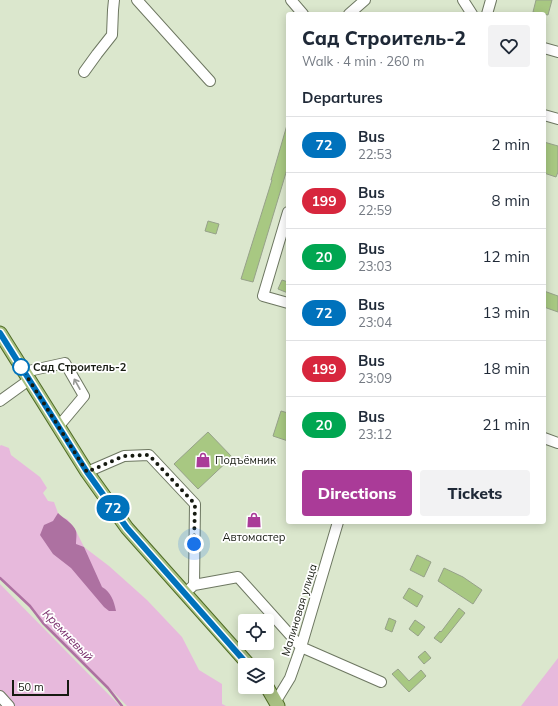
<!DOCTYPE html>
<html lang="en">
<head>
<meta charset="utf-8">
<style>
  :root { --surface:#fff; --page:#f2f2f3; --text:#1f2937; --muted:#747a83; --line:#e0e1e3; --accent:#aa3b98 }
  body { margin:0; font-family:Mulish,sans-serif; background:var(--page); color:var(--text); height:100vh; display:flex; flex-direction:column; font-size:15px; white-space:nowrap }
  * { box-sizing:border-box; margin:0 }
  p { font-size:13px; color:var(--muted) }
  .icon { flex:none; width:22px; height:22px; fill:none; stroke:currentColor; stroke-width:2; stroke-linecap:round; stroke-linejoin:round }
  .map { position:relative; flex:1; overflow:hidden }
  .panel { position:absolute; left:286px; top:12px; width:260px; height:512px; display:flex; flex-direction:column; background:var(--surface); border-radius:4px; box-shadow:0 2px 10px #0003 }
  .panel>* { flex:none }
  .badge { padding:0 8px; border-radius:13px; font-size:14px; line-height:26px }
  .fabs { position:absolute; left:238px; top:614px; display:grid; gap:8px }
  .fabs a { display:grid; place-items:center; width:36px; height:36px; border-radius:4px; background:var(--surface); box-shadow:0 2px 10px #0003; font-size:20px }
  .scale { position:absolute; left:12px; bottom:10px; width:57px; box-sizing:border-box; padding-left:4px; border:2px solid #161a11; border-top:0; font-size:11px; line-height:14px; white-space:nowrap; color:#161a11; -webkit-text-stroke:3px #fff; paint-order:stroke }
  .you { position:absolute; width:20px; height:20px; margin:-10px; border:3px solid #fff; border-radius:50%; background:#1a73e8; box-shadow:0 0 0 6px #1a73e833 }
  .map>.badge { position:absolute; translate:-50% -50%; box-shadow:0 0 0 2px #fff }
  h2 { padding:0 16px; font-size:15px; line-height:36px }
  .round { display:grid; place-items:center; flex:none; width:42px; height:42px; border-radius:4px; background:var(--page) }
  .overview { display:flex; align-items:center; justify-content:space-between; height:68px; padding:0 16px }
  h1 { font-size:19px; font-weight:800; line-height:30px }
  .button { display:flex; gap:8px; margin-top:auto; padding:8px 16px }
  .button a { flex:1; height:46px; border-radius:4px; background:var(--accent); color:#fff; font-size:16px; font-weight:800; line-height:46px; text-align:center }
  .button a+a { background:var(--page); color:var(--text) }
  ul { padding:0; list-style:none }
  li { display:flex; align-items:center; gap:12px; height:56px; padding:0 16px; border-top:1px solid var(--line) }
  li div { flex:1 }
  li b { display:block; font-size:15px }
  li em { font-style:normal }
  li .badge { min-width:44px; font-weight:700; text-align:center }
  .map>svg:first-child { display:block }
  .green { fill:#e7b9dc }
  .water { fill:#ad71a1 }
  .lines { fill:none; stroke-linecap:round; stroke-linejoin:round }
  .stream { stroke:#ad71a1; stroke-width:2.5 }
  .building { fill:#a8c882; stroke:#96a189 }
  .minor-casing { stroke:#6d7761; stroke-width:12 }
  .major-casing { stroke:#4f6b24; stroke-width:15 }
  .minor { stroke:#fff; stroke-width:10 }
  .major { stroke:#a8c082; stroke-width:13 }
  .oneway { stroke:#969894 }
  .line-casing { stroke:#fff; stroke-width:9 }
  .line { stroke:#0072bc; stroke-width:6 }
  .walk { stroke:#161a11; stroke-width:4; stroke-dasharray:0 7.2 }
  .stop-dot { fill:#fff; stroke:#0072bc; stroke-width:2 }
  .labels { text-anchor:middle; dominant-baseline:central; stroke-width:3.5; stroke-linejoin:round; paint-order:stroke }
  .stop-label { font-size:11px; font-weight:bold; fill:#161a11; stroke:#fff; text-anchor:start }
  .poi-label { font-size:11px; fill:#161a11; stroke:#fff; text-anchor:start }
  .street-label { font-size:11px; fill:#161a11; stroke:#fff }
  .water-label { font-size:12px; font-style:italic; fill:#7a306d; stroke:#fff }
</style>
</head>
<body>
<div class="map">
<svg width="558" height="706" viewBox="0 0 558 706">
  <rect width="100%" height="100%" fill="#dbe7cd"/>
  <path class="green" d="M1,445L9,448L11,455L40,477L47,488L43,493L48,501L54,502L58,513L62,518L67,519L76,531L84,547L109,566L147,600L182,637L199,670L222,684V704L226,706H127L0,578V446Z
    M0,584L120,706H0Z
    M558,658V706H521Z"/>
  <path class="water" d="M58,513C63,518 74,524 76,531C77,534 76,541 76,544L84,547L102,587C111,592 114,601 116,611H109L104,607L71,568L53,554L40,535L44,525L53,521Z"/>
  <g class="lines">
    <path class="stream" d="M0,578L30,606L43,623L108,688L122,706"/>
  </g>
  <path class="building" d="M536,0H552L548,15L533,12Z
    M287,125H288V166L253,282L241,279L272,180H271Z
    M544,142L558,146V172L556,177L544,173Z
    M208,221L219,224L216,234L205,231Z
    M282,280L288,282V293L278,289Z
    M544,291L558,296V312L544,307Z
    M281,411L288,413V441L273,436Z
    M208,432L232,457L198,489L174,464Z
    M417,555L431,562L424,577L410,570Z
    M444,568L463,577L482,590L473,604L438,581Z
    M409,588L423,596L417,607L403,598Z
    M459,608L465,613L441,643L434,638L440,631L441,632Z
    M389,618L396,621L392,632L385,629Z
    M415,620L425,627L418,636L409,629Z
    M425,651L431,658L424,664L418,657Z
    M398,669L409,681L421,670L426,676L409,692L392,674Z"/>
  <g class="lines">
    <g class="minor-casing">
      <path id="minor" d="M137,0L210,81
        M291,0L303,14
        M463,0L472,14
        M349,14L365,0
        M487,14L491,0
        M544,48L558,52
        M84,72L97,54L112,35L113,10L114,0
        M544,115L558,119
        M288,212L263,296L288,303
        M24,372L65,363L84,396L58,427
        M0,401L29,380
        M544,438L558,443
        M87,472L124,456L149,455L195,504L194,585
        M185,593L194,585L238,577L301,647L381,682
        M0,696L9,706
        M276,701L290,678L301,647L338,522"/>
    </g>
    <g class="major-casing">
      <path id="major" d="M0,333L87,472L127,528L249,665
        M267,687L278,706"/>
    </g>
    <use href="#minor" class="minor"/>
    <use href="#major" class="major"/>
  </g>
  <defs><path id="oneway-shaft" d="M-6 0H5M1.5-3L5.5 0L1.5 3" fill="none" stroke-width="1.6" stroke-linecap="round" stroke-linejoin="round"/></defs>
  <use class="oneway" href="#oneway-shaft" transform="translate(77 384) rotate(-119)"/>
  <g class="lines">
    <g class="line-casing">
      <path id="line" d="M0,333L87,472L127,528L248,665"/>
    </g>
    <use href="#line" class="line"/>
    <path class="walk" d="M21,367L87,472L124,456L149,455L195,504L194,544"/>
  </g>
  <defs>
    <g id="shop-bare" transform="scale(1.2)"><path d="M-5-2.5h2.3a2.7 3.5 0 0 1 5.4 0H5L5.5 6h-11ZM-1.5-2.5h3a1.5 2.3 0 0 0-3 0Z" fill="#aa3b98" stroke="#fff" stroke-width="2.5" paint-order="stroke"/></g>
  </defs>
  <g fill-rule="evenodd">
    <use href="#shop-bare" x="203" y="460"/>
    <use href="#shop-bare" x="254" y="520"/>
  </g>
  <circle class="stop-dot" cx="21" cy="367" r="8"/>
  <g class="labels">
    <g class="stop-label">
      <text x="33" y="367">Сад Строитель-2</text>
    </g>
    <g class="poi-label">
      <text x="215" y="460">Подъёмник</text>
      <text x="254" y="537" text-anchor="middle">Автомастер</text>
    </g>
    <g class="street-label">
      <text transform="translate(299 610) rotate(-73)">Малиновая улица</text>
    </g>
    <g class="water-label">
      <text transform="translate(68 635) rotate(46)">Кремневый</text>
    </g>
  </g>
</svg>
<div class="fabs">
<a><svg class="icon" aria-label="locate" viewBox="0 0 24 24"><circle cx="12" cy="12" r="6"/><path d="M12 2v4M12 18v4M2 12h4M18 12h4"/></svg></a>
<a><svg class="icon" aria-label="layers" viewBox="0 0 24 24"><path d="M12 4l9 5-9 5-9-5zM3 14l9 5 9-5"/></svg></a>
</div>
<div class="scale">50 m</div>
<div class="you" style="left:194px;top:544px"></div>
<b class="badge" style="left:113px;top:508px;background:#0072bc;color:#fff">72</b>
<section class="panel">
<div class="overview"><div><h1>Сад Строитель-2</h1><p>Walk · 4 min · 260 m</p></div><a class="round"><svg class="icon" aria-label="heart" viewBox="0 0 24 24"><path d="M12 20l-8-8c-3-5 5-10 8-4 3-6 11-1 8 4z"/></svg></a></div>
<h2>Departures</h2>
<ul>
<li><span class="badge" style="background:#0072bc;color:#fff">72</span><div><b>Bus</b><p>22:53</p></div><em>2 min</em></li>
<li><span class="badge" style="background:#d7263d;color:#fff">199</span><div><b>Bus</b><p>22:59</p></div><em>8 min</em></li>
<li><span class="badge" style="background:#00a651;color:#fff">20</span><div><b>Bus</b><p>23:03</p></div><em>12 min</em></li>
<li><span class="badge" style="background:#0072bc;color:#fff">72</span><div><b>Bus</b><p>23:04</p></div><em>13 min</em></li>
<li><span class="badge" style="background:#d7263d;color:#fff">199</span><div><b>Bus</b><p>23:09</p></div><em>18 min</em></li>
<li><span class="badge" style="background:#00a651;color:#fff">20</span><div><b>Bus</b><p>23:12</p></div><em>21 min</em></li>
</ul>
<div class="button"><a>Directions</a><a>Tickets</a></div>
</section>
</div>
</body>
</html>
